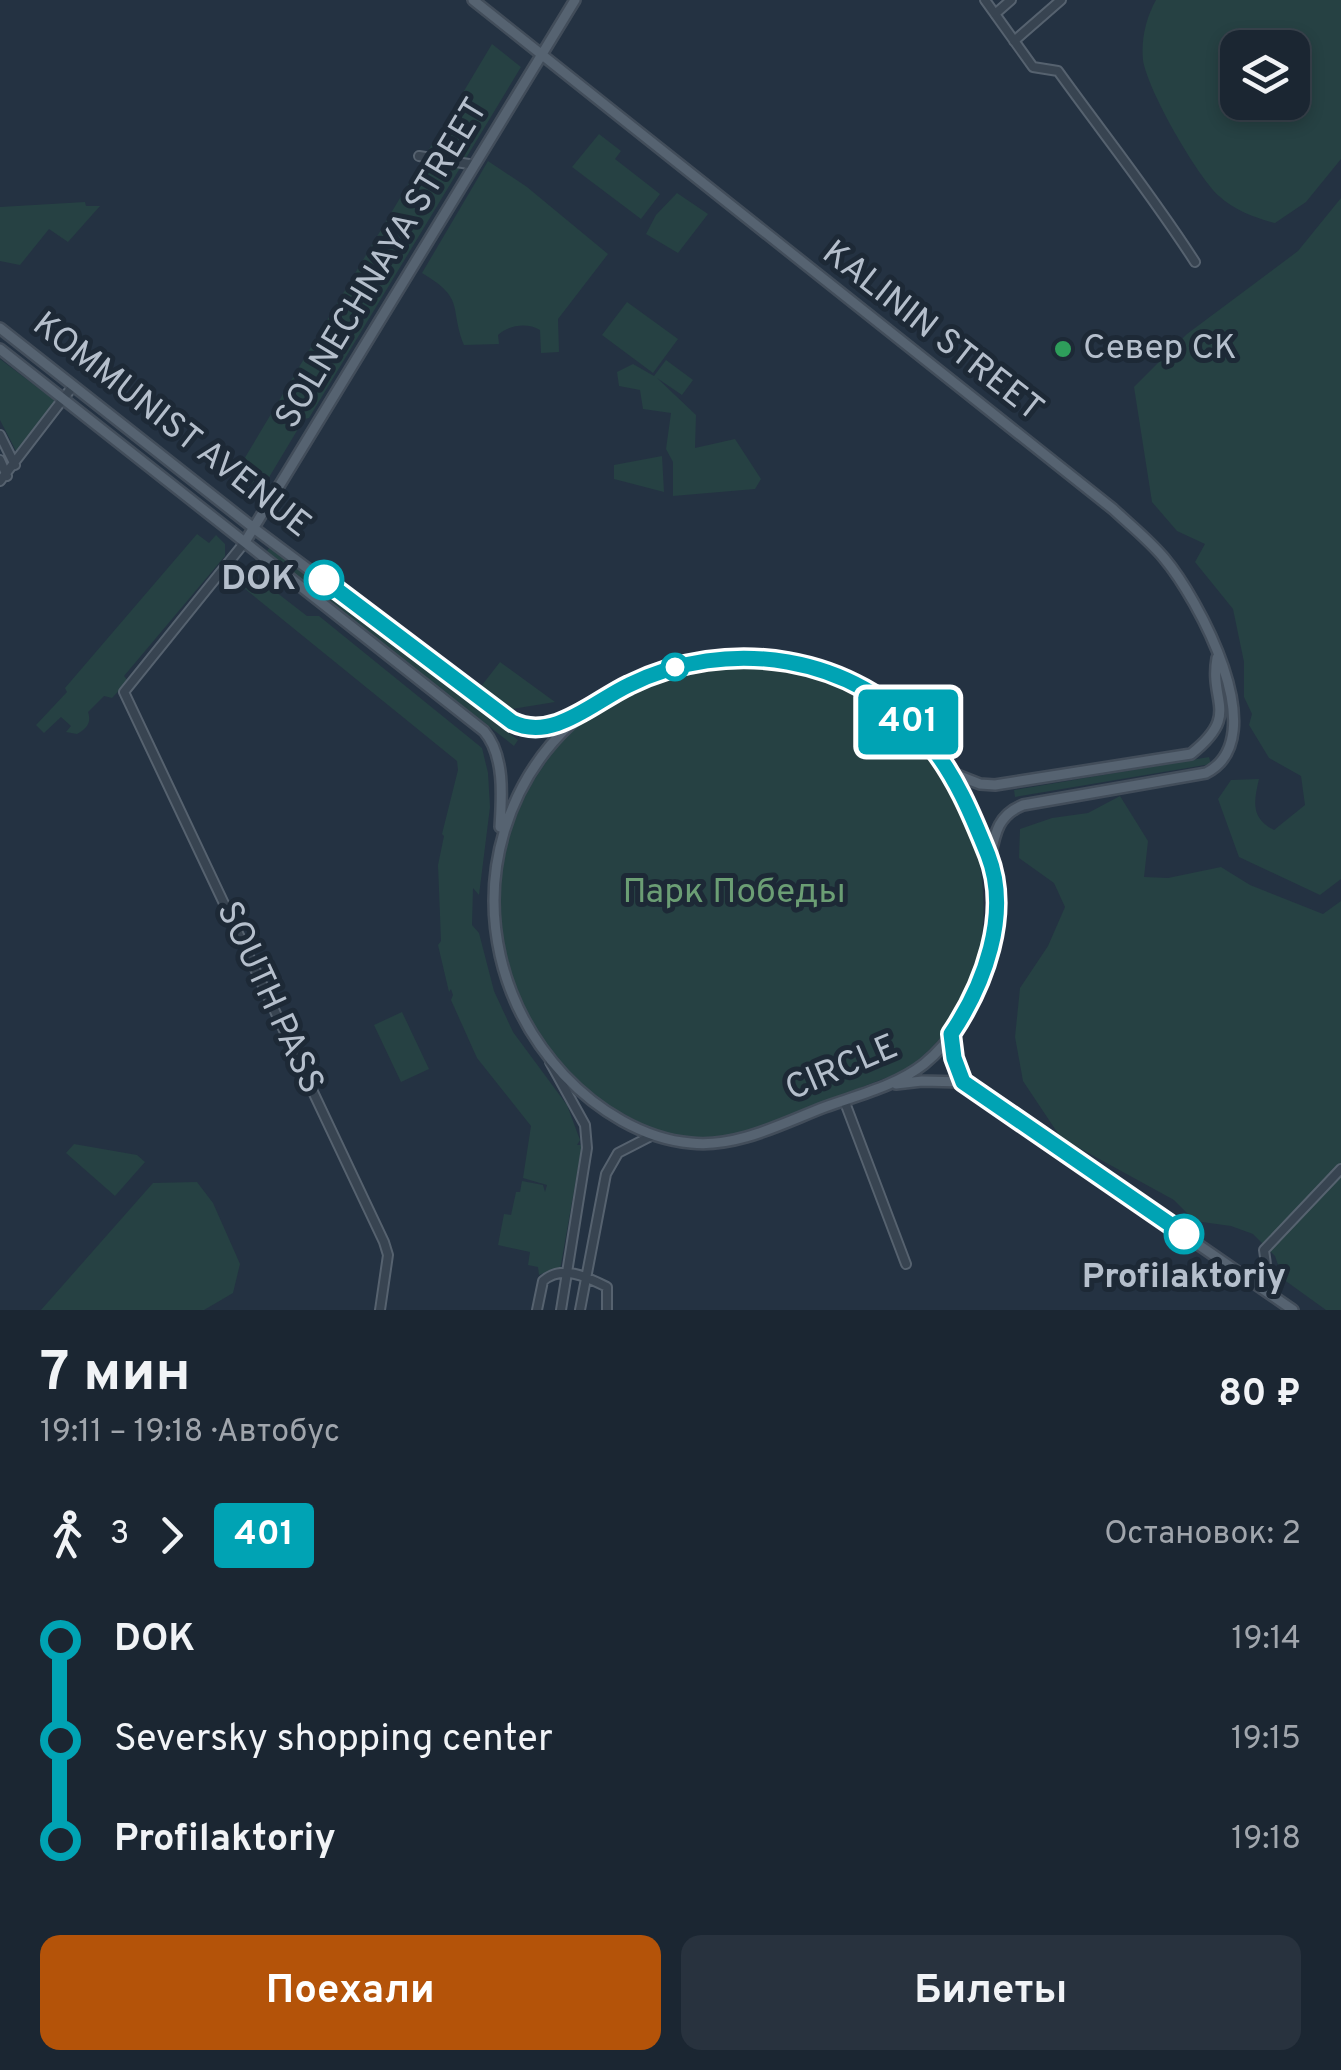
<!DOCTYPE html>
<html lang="ru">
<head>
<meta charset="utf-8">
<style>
  :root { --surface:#1b2632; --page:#28323e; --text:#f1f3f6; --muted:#a0a5ac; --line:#39434d; --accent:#b45309 }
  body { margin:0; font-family:Overpass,sans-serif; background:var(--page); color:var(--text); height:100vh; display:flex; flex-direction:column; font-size:38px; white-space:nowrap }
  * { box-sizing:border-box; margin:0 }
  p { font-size:32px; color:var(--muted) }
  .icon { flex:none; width:55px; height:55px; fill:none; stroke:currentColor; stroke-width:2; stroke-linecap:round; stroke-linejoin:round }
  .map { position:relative; height:1310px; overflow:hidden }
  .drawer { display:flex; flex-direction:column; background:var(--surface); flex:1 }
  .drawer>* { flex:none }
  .badge { padding:0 20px; border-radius:8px; font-size:35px; line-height:65px }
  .controls { position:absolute; left:1220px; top:30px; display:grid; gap:20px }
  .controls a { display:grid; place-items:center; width:90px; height:90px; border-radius:20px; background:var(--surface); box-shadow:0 5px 15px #0003,0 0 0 2px var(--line); font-size:50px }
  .map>.badge { position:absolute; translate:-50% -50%; box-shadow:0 0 0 5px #fff }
  .legs { display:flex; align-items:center; gap:15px; height:110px; padding:0 40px; font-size:32px }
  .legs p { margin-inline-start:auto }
  .overview { display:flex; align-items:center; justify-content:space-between; height:170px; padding:0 40px }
  h1 { font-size:55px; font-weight:700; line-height:75px }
  .primary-button { display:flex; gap:20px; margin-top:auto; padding:20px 40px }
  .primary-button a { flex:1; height:115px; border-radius:20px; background:var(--accent); color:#fff; font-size:40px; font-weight:700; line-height:115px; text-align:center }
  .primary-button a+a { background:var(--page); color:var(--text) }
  ul { padding:0 40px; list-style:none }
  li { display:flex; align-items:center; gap:35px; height:100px; font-size:38px }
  li i { display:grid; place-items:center; width:15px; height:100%; margin:0 12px; background:currentColor }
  li i::after { content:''; width:25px; height:25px; margin:-12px; border:8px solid; border-radius:50%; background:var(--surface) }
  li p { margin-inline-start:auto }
  li:first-child i { background:linear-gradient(#0000 50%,currentColor 0) }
  li:last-child i { background:linear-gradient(currentColor 50%,#0000 0) }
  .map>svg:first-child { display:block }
  .green { fill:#264143; fill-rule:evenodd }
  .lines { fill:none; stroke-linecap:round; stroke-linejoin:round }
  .minor-casing { stroke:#56626f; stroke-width:12 }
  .major-casing { stroke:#424d5a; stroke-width:14 }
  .minor { stroke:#384451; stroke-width:8 }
  .major { stroke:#566371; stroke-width:9 }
  .line-1-casing { stroke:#fff; stroke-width:22 }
  .line-1 { stroke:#00a3b4; stroke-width:15 }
  .leisure-dot { fill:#2e9e5b; stroke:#1d2936; stroke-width:4 }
  .stop-1-dot { fill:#fff; stroke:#00a3b4; stroke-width:5 }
  .labels { text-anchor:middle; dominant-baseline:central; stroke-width:10; stroke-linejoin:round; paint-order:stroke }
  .street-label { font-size:35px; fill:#b5bfcc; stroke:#1d2936 }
  .poi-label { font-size:35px; fill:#b5bfcc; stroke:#1d2936; text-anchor:start }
  .stop-label { font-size:35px; font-weight:bold; fill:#b5bfcc; stroke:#1d2936; text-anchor:end }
  .park-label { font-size:35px; fill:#6b9e74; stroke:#1d2936 }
</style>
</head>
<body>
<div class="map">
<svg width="1341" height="1310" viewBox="0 0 1341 1310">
  <rect width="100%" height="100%" fill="#243242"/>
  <path class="green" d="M1156,0H1341V159L1306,202L1275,223C1255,218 1234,210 1219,196C1197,176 1147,89 1143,60C1141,39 1146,18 1156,0ZM1238,48H1292V102H1238Z
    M492,44L521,67L309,418L304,419L262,489L234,476Z
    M599,134L621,151L615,159L660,194L641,219L572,167Z
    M488,161L527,187L608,254L558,319L559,352L541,353L540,330C527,322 509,325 498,335L499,344L464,345C449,307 466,299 422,273Z
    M677,193L708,214L678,253L646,234L656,215Z
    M1341,198V879L1320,895L1239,857L1218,799L1231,780L1259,779C1254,801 1250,818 1274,830L1305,805L1301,776L1269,758L1249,725L1252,714L1244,697V662L1233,609L1195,562L1205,544L1177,531L1152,502L1134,387L1187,334L1298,251Z
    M85,202L86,206H100L68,242L49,229L20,265L0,261V207Z
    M627,302L678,339L653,373L602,335Z
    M0,359L57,402L17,453L0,420Z
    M666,360L693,380L682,395L657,378L696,415L695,448L735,439L761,479L755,489L673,496V462L666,449L671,413L643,409L640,390L619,386L617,372L633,364L654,376Z
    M662,456L664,492L614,479V465Z
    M197,534L209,543L216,535L225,544V556L124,676L128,681L112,698L104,696L88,712C92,723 86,729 77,734L66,732L71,726L61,717L44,733L36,725L67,692L65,688Z
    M270,547L518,740L514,746L266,552Z
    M245,579L250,582H263L307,616H319L482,748L488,773L490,807L479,895L473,888L472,925L479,933L494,991L513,1032L567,1105L580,1140L577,1145H582L560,1270L552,1269L539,1275L538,1267L528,1265L530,1252L498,1245L504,1214L511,1215L516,1192H520L522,1181L543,1185L545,1192L547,1185L523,1178L531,1126L477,1058L451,1000L453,995L451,989L449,992L438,945L441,941L438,865L444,836L442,834L458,770L457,761L239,584Z
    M500,662L555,702L512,709L510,713L479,689Z
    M741,663C808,668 865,689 914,736C1005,821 1013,1004 900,1073C834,1094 760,1141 690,1138C665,1137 642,1124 620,1112C574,1086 537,1043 518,994C455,833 568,666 741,663Z
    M1209,757L1211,764L1015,797L1014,790Z
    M1120,796L1148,841L1144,877L1168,878L1221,867L1250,885L1323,914L1341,901V1310H1326L1283,1279L1275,1256L1253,1234L1231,1226L1195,1221L1174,1200L1061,1138L1023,1081L1015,1037L1020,988L1048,946L1065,907L1054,883L1019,858L1020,829L1052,818L1088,813Z
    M402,1012L429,1069L401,1082L374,1025Z
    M74,1144L137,1155L145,1162L115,1196L66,1153Z
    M197,1182L213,1203L240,1264L233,1293L204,1310H41L153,1183Z"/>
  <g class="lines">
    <g class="minor-casing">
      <path id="minor" d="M985,0L1033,67L1058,71C1104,135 1153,196 1195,262
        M995,14L1011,0
        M1014,41L1061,0
        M419,156L475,165
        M0,435L15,465
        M0,460L7,476
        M0,481L73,386
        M245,542L124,692L384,1242L388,1255L380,1310
        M550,1062L585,1125L587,1148L561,1310
        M844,1100L906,1264
        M1270,1293L1264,1250L1341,1169
        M537,1310L543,1281C562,1264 587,1277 607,1287V1310
        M580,1310L606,1174L618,1153L653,1135"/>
    </g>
    <g class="major-casing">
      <path id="major" d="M473,0L1113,509C1130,525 1149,540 1164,558C1197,597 1275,738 1206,773L1023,805C998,815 995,833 990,858
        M0,328L255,529L512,722C540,736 558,723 583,710
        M0,349L484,731C505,755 502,797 500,827
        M245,542L575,0
        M752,657C814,661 875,687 919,731C942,755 958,786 971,817C977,831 985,845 990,860C1011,928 979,1019 924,1064C896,1086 858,1095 825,1107C783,1123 737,1148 691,1143C643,1139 597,1110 564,1075C431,931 496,706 690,662C711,657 732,658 752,657Z
        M952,773L980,784L995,785L1191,754C1241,714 1209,703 1217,658
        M951,1034L953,1058L963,1082
        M963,1082L1293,1310
        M896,1084L922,1081L963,1082"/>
    </g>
    <use href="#minor" class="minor"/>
    <use href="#major" class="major"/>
  </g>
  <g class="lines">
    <g class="line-1-casing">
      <path id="line-1" d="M324,580L512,722C553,742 593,702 629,685C727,636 855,654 927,741C955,774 972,815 988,855C1011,914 984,985 951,1034L954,1058L963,1082L1184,1234"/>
    </g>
    <use href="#line-1" class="line-1"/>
  </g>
  <circle class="leisure-dot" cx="1063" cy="349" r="10"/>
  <g class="stop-1-dot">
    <circle cx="324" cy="580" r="18"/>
    <circle cx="675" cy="667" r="12"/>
    <circle cx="1184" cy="1234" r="18"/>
  </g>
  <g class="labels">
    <g class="street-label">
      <text transform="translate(383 264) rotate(-59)">SOLNECHNAYA STREET</text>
      <text transform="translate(932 332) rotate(38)">KALININ STREET</text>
      <text transform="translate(171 426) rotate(38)">KOMMUNIST AVENUE</text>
      <text transform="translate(269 998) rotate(65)">SOUTH PASS</text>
      <text transform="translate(842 1069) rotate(-23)">CIRCLE</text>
    </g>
    <g class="poi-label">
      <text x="1083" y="349">Север СК</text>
    </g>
    <g class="stop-label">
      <text x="296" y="580">DOK</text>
      <text x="1184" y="1278" text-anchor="middle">Profilaktoriy</text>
    </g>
    <g class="park-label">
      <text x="734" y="893">Парк Победы</text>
    </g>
  </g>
</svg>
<div class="controls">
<a><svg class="icon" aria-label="layers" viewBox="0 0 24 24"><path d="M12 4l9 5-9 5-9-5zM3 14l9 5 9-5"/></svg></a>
</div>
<b class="badge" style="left:908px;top:722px;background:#00a3b4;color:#fff">401</b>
</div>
<section class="drawer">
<div class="overview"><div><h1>7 мин</h1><p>19:11 – 19:18 · Автобус</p></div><b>80 ₽</b></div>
<div class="legs"><svg class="icon" aria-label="walk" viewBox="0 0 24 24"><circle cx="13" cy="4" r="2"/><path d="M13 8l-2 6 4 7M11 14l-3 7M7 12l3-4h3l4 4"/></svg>3<svg class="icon" aria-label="forward" viewBox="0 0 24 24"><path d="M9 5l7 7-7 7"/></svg><b class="badge" style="background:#00a3b4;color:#fff">401</b><p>Остановок: 2</p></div>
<ul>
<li><i style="color:#00a3b4"></i><b>DOK</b><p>19:14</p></li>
<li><i style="color:#00a3b4"></i><span>Seversky shopping center</span><p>19:15</p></li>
<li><i style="color:#00a3b4"></i><b>Profilaktoriy</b><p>19:18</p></li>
</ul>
<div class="primary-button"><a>Поехали</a><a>Билеты</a></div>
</section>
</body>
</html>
